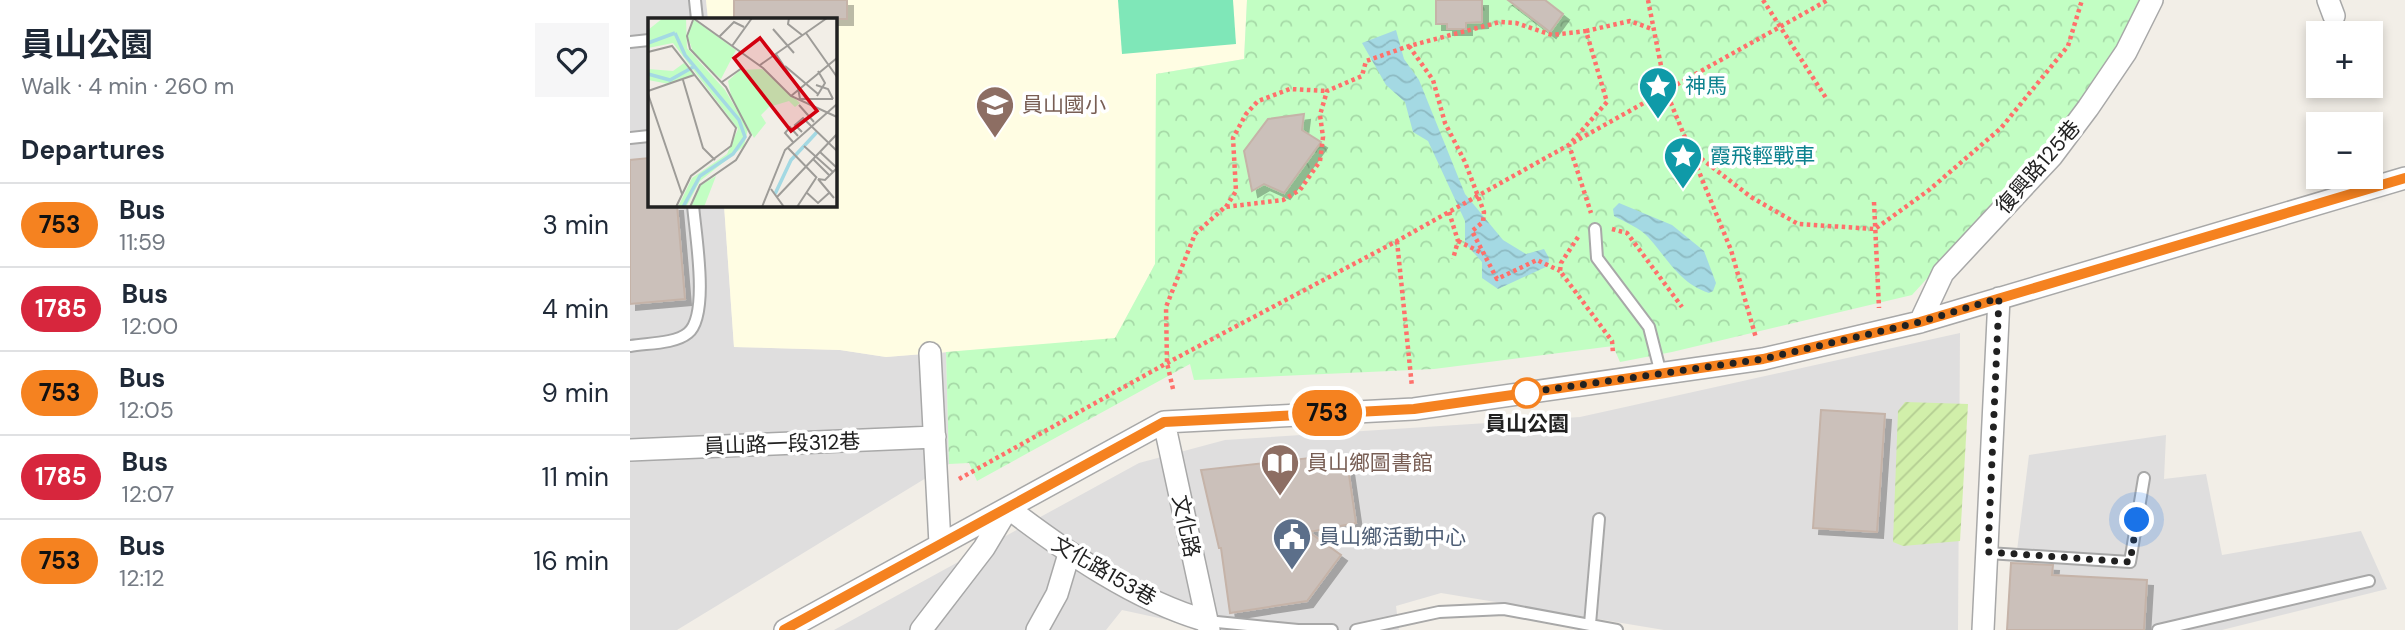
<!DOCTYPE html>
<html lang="en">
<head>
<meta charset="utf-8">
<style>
  :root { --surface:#fff; --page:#f6f6f7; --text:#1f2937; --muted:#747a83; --line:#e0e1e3 }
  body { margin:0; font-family:"DM Sans","Noto Sans TC",sans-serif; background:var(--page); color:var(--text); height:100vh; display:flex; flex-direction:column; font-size:26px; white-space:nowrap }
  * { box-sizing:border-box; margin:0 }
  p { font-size:23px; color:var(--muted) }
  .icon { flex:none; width:38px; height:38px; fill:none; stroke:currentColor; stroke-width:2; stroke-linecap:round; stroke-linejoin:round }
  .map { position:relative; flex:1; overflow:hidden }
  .sheet { display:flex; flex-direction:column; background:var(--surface); width:630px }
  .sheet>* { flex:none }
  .badge { padding:0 14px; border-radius:23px; font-size:24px; line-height:46px }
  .buttons { position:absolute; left:1676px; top:21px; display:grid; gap:14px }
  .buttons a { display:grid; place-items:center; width:77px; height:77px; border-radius:0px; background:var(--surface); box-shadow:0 4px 10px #0003; font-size:35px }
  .you { position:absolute; width:35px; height:35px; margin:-18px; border:5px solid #fff; border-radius:50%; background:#1a73e8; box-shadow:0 0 0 10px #1a73e833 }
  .map>.badge { position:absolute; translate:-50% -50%; box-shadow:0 0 0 4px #fff }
  h2 { padding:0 21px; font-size:26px; line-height:63px }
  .round { display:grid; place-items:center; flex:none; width:74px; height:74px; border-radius:0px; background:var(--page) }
  .head { display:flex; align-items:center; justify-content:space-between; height:119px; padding:0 21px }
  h1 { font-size:33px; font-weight:700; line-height:52px }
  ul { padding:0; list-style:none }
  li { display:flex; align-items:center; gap:21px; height:84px; padding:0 21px; border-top:2px solid var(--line) }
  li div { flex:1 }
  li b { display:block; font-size:26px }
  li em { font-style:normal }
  li .badge { min-width:77px; font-weight:700; text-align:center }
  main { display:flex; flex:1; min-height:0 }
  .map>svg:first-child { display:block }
  .residential { fill:#dfdede }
  .education { fill:#fffde3 }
  .park { fill:url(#park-crowns) }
  .garden { fill:url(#garden-furrows) }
  .pitch { fill:#7fe7b8 }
  .water { fill:url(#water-waves) }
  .building { fill:#cbc0ba; stroke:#c5b3a8; stroke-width:2; filter:url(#shadow) }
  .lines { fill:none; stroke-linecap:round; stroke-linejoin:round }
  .lane-casing { stroke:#a8a8a8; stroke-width:14 }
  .street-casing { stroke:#a8a8a8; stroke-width:24 }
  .path { stroke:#ff706b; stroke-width:4.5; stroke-dasharray:3.5 3.5; stroke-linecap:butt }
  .lane { stroke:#fff; stroke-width:10 }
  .street { stroke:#fff; stroke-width:21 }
  .line-casing { stroke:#fff; stroke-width:16 }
  .line { stroke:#f58220; stroke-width:10 }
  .walk { stroke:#212121; stroke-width:7; stroke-dasharray:0 12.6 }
  .stop-dot { fill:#fff; stroke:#f58220; stroke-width:3.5 }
  .labels { text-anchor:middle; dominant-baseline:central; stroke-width:7; stroke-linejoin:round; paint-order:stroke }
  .culture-label { font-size:21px; fill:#0d838f; stroke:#fff; text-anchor:start }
  .education-label { font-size:21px; fill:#785e54; stroke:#fff; text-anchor:start }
  .street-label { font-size:21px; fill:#212121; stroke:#fff }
  .stop-label { font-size:21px; font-weight:bold; fill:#212121; stroke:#fff }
  .service-label { font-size:21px; fill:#4e5e75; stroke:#fff; text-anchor:start }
  .inset-river { fill:none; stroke:#a4d9e3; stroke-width:3.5 }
  .inset-road { fill:none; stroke:#9e9c98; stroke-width:2 }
  .view { fill:#d2000f; fill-opacity:0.15; stroke:#d2000f; stroke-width:3.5 }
  .inset-edge { fill:none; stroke:#212121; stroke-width:3.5 }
</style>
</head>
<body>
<main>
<section class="sheet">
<div class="head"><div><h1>員山公園</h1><p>Walk · 4 min · 260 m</p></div><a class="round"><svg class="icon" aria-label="heart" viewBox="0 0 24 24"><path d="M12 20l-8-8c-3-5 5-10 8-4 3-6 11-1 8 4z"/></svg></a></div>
<h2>Departures</h2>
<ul>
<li><span class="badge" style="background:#f58220;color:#111">753</span><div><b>Bus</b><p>11:59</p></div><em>3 min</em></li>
<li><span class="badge" style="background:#d7263d;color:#fff">1785</span><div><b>Bus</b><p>12:00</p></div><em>4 min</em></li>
<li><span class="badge" style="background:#f58220;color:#111">753</span><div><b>Bus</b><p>12:05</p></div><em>9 min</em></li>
<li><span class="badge" style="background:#d7263d;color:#fff">1785</span><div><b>Bus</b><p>12:07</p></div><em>11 min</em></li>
<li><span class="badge" style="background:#f58220;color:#111">753</span><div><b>Bus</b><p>12:12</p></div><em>16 min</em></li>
</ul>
</section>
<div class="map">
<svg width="1775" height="630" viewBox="0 0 1775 630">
  <defs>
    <pattern id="park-crowns" width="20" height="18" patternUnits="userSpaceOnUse" patternTransform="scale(1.75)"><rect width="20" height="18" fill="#c2fec3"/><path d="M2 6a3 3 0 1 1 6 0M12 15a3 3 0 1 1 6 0" fill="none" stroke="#a6d9a7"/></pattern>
    <pattern id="garden-furrows" width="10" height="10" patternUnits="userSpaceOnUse" patternTransform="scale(1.75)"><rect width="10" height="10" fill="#d1efaa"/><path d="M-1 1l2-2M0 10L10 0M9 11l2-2" fill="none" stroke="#b3cd92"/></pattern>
    <pattern id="water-waves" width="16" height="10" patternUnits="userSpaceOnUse" patternTransform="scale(1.75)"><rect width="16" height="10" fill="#a4d9e3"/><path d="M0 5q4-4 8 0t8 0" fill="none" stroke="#8dbac2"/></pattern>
    <filter id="shadow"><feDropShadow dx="6" dy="6" stdDeviation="0" flood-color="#0004"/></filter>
  </defs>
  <rect width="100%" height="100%" fill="#f2eee7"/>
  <path class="residential" d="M0,0H76L78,19H19V205H94L104,347L210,350L256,357L316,352L319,464L47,630H0Z
    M1330,333L1328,630H1034L811,593L766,606L769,630H584L492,610L476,630H204L509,463L595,440L950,417Z
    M1536,435L1534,479L1576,474L1592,555L1731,531L1757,589L1592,630H1377L1399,455Z"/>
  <path class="education" d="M76,0H617L614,59L526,74L525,264L485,339L256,357L210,350L104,347L94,205H205V19H78Z"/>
  <path class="park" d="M617,0H1512L1510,8L1455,99L1405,160L1282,295L1042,352L990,362L983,346L804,369L564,380L560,364L347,481L339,463L319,464L316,352L485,338L525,264L526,74L614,59Z"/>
  <path class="garden" d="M1275,402L1338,404L1330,541L1273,546L1263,542L1268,411Z"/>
  <path class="pitch" d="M488,0H603L606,44L492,54Z"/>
  <path class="water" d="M766,30L774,59L789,80L835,194L873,240L896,254L914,249L919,258L918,266L868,289L852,278V262L835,243V221L798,141L783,132L775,102L756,85L732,43Z
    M989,203L1042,225L1074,251L1086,283L1083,291L1079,293C1049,283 1038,259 1018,237C1010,228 995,222 984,216L983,209Z"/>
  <path class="building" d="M104,0H217V19H104Z
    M806,0H852V22L836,23V29H817V24H806Z
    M878,0H915L933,14L920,32Z
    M674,114L672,130L691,142L654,193L634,184L622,191L614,151L638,119Z
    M19,158V205H47L55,299L0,304V160Z
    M1191,410L1255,414L1247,532L1183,528Z
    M716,454L726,523L679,532L711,555L677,601L600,613L591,548H589L571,470Z
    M1381,563L1423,565L1422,575L1517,580L1514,630H1377Z"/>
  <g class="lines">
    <g class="lane-casing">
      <path id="lane" d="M65,0L67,19
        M0,42L19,40
        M0,138L19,136
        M965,229L967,258L1019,327L1031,374
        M0,346C17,343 45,344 58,333C80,315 65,232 63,205
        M1358,553L1500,562L1514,478
        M577,621L668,630H702
        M960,624L969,519
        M726,630L809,612L874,609L987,630
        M1528,630L1739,581"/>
    </g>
    <g class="street-casing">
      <path id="street" d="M1698,0L1704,16
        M1290,322L1313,273L1422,156L1458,108L1496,52L1522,0
        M300,353L310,544
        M534,422L579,630
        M0,450L305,437
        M155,630L534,422L784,409L1133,359L1290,322L1775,178
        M291,630L354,548L378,508C436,552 506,601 577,621
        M407,630L427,594L439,554
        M1353,630L1369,298"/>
    </g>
    <path class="path" d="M1018,0L1036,91L1101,250L1126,338
      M1133,0L1196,98
      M956,31L1000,21L1022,29
      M779,46L803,80L815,123L835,162L854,212L853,222L842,231L867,279L907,260L930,271
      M1060,150L1121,197L1168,224L1245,229L1299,190L1371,128L1438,46L1452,0
      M1244,202L1249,308
      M596,207L606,191L603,138L616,114L628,101L660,89L697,91
      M819,212L828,241L823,259
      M982,229L997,233L1052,307
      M948,237L931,263L930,271L982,341L983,353
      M767,241L782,387
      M828,241L852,253
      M543,389L537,363L536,307L565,234L595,207L653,200L670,190L690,161L693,137L690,115L697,91L732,76L736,61L779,46L870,22L886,23L922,35L956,31L977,102L939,145L961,213
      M329,479L537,363L767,241L1198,0"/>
    <use href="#lane" class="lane"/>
    <use href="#street" class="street"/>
  </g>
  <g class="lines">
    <g class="line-casing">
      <path id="line" d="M154,630L534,422L784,409L1133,359L1290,322L1775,178"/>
    </g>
    <use href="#line" class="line"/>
    <path class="walk" d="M897,393H894L1133,359L1290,322L1369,298L1358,552L1500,562L1507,520"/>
  </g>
  <defs>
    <g id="sight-pin" transform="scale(2.0125)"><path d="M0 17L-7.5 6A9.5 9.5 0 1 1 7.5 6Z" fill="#0f9aa8" stroke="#fff"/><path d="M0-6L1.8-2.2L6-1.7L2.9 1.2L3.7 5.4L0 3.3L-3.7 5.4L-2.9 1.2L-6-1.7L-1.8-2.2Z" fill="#fff"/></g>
    <g id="school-pin" transform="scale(2.0125)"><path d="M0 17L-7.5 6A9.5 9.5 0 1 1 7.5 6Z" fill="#8d6e63" stroke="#fff"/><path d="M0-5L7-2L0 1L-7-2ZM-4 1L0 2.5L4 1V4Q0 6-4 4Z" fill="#fff"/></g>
    <g id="library-pin" transform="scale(2.0125)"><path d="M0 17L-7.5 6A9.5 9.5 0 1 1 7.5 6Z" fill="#8d6e63" stroke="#fff"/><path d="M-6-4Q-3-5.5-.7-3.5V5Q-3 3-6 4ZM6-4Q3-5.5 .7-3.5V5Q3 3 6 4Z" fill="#fff"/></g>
    <g id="civic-pin" transform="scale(2.0125)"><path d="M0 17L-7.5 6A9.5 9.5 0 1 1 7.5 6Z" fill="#5c6f8a" stroke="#fff"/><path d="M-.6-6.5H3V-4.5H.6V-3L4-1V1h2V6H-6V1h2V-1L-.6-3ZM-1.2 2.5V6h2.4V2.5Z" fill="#fff"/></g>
  </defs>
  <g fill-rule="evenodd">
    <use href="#sight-pin" x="1028" y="86"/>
    <use href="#school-pin" x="365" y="105"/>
    <use href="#sight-pin" x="1053" y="156"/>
    <use href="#library-pin" x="650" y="463"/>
    <use href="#civic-pin" x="662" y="537"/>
  </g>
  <circle class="stop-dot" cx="897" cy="393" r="14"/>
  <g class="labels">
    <g class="culture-label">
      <text x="1055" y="86">神馬</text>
      <text x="1080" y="156">霞飛輕戰車</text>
    </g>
    <g class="education-label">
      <text x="392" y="105">員山國小</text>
      <text x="677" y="463">員山鄉圖書館</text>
    </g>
    <g class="street-label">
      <text transform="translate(1408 167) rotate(-49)">復興路125巷</text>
      <text transform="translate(152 444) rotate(-2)">員山路一段312巷</text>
      <text transform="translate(556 526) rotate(78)">文化路</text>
      <text transform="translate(474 571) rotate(30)">文化路153巷</text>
    </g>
    <g class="stop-label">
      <text x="897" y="424">員山公園</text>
    </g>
    <g class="service-label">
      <text x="689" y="537">員山鄉活動中心</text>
    </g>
  </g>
  <g transform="translate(18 18)">
    <rect width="189" height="189" fill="#f2eee7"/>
    <path d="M15,0H38L39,30L77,72L100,111L96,128L52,163L38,189H30L44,160L79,136L90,111L25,25L0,30V12ZM45,1L88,32L73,61L46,37L39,16ZM36,45L46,57L21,66L0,62V51L25,53ZM114,51L152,85L147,89L141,83L121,89L113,97L118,105L106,120L84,82L80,63L92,52ZM68,158L56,189H42L53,167Z" fill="#c2fec3"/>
    <path class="inset-river" d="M27,15L37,37L91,102L97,119L85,136L52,158L35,189M0,25L27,15M0,56L22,62L47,48M127,176L143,142L169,114"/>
    <path class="inset-road" d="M45,0L115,50L143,78L189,99M141,0L140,6L154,17M125,11L146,35M158,15L189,59M71,19L86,4L96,9M84,28L104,0M0,34L24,28L88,110L83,128L43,158L28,189M128,36L150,70L152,81H185M112,47L179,0M137,48L170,76M35,62L55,130L67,142M74,64L94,50M168,67L180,71L185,81M0,73L46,57M0,76L34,176M143,78L189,40M169,78L177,65L170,53M151,87L166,104M154,114L147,107L155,100L189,133M145,124L137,115L142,109L150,118M156,128L185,154M140,130L169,160M172,134L189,150M165,141L182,158M170,161L186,180M170,161L177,162L189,150M123,171L136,189M158,174L170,185L181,175M129,179L189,116M42,189L52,167L88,142L103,117L78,69L42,31L39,18L45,2M114,189L137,132L189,86M149,189L168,160"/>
    <path class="view" d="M112,20L169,93L143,113L86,40Z"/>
    <rect width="189" height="189" class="inset-edge"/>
  </g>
</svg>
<div class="buttons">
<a>+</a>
<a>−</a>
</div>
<div class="you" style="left:1507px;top:520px"></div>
<b class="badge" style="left:697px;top:413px;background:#f58220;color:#111">753</b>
</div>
</main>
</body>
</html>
